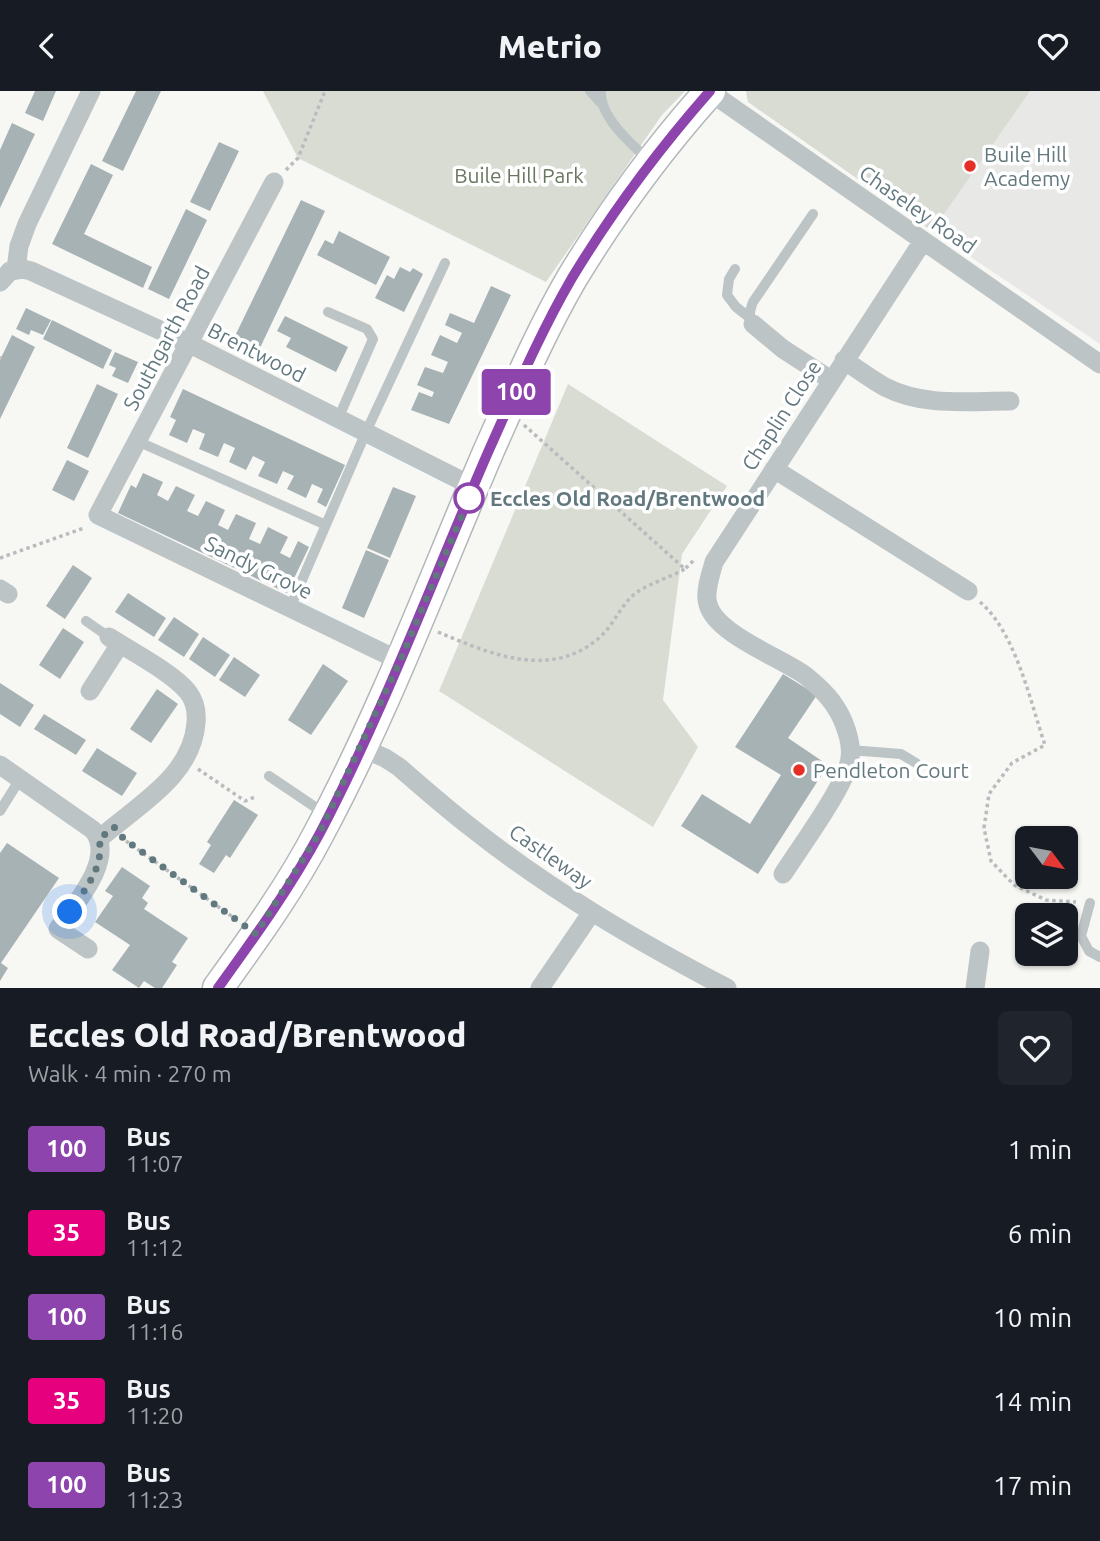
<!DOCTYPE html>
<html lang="en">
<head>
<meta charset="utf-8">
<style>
  :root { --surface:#171b24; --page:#20242c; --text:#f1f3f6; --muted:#9ea1a6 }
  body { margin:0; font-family:Ubuntu,sans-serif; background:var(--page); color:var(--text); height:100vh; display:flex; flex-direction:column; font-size:26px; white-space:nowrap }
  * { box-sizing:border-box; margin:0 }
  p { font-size:23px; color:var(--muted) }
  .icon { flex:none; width:38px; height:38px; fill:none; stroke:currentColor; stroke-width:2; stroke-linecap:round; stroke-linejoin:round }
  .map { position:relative; height:897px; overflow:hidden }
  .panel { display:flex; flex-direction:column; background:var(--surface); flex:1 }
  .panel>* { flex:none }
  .badge { padding:0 14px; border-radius:5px; font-size:24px; line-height:46px }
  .needle { width:46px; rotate:122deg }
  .fabs { position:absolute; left:1015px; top:735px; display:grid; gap:14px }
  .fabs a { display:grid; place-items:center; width:63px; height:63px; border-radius:10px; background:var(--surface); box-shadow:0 2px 5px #0004; font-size:35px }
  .you { position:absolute; width:35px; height:35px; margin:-18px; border:5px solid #fff; border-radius:50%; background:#1a73e8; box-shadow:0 0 0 10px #1a73e833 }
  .map>.badge { position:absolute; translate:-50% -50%; box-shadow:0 0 0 4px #fff }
  .round { display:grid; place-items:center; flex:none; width:74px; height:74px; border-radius:10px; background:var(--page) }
  .head { display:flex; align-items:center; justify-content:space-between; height:119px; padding:0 28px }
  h1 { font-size:33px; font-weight:800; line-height:52px }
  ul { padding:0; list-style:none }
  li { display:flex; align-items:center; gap:21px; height:84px; padding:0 28px }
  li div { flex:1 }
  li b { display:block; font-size:26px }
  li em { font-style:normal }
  li .badge { min-width:77px; font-weight:700; text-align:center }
  header { display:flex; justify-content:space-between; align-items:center; height:91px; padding:0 28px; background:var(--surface); font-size:32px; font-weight:800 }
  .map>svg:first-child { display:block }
  .built { fill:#e8e8e7 }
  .green { fill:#d8dcd3 }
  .building { fill:#a7b2b5 }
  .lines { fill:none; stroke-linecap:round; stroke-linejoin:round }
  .primary-casing { stroke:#b1b8ba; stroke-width:33 }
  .path { stroke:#b8bcbe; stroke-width:3.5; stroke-dasharray:3.5 3.5; stroke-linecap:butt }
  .lane { stroke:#bdc4c6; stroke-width:10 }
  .street { stroke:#bdc4c6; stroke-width:19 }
  .primary { stroke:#fff; stroke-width:30 }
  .line-casing { stroke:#fff; stroke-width:16 }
  .line { stroke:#8e44ad; stroke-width:10 }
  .walk { stroke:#62787f; stroke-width:7; stroke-dasharray:0 12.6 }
  .poi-dot { fill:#e52f26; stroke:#fff; stroke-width:2.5 }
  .stop-dot { fill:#fff; stroke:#8e44ad; stroke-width:3.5 }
  .labels { text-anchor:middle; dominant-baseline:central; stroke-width:7; stroke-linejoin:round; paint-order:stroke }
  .poi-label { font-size:21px; fill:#62787f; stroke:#fff; text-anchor:start }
  .park-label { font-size:21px; fill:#697761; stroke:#fff }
  .street-label { font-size:21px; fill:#62787f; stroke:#fff }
  .stop-label { font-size:21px; font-weight:bold; fill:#62787f; stroke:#fff; text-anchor:start }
</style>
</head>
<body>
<header><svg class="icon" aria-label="back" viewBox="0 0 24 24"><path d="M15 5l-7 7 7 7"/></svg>Metrio<svg class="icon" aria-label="heart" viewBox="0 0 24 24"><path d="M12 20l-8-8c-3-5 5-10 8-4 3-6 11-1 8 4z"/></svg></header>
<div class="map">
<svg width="1100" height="897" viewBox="0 0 1100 897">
  <rect width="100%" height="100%" fill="#f7f7f4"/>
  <path class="built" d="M746,0H1100V253L932,140L748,11Z"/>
  <path class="green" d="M263,0H685L662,24L546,191L298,67Z
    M746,0H1030L932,140L748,11Z
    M568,293L727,395L682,463L663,609L698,656L653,736L439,600Z"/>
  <path class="building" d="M35,0H56L43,30L25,22Z
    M136,0H161L123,80L102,70Z
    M12,32L35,43L0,117V59Z
    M219,51L239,60L210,120L190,111Z
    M91,73L113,84L84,143L152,176L143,197L52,153Z
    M301,109L325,120L259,259L234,247Z
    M186,118L207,129L169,208L148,198Z
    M339,140L390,166L376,194L317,164L325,149L333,153Z
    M400,176L410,181L413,177L423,183L404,221L375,207L387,184L394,188Z
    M491,195L511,204L449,333L411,319L419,301L432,306L434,301L417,294L425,276L443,282L448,271L431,264L440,244L457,252L462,242L445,234L450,222L474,232Z
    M26,217L51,229L43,244L31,239L29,244L16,238Z
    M285,225L348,256L336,281L286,256L291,247L277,240Z
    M52,229L112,259L103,278L43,248Z
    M12,244L35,256L0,328V269Z
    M115,261L138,271L128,292L112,285L116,277L109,274Z
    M97,293L118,303L88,367L67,357Z
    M183,298L345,374L326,416L317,411L323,398L312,393L306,407L287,398L294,385L283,380L277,393L258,385L265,371L253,365L246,379L229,371L235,357L224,352L218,366L199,358L205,343L193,338L187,352L169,344L176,329L170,326Z
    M67,369L89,380L74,410L52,399Z
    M143,382L163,391L157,404L168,410L176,395L195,404L187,420L198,425L206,410L225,419L218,434L228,439L236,423L256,432L249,448L260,453L268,436L288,446L280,462L290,467L298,450L309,456L287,502L118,422L131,394L136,397Z
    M393,396L416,405L390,467L367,457Z
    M366,459L389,469L364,527L342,517Z
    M73,474L92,487L65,528L46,515Z
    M128,502L166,527L154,546L115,521Z
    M174,526L199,543L184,566L158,549Z
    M63,537L84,551L60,588L39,574Z
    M203,546L230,564L215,586L189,568Z
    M234,566L260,584L245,606L219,589Z
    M323,573L348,590L311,644L288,629Z
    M783,583L817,604L788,647L828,674L758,783L681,735L702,703L750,733L781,684L735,656Z
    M0,592L34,614L20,636L0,623Z
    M157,598L178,613L151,652L130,638Z
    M44,623L86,649L76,664L34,638Z
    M97,657L137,682L122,705L82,680Z
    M234,709L258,724L230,767L226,764L214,782L199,773L211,754L207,751Z
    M7,752L59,787L1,872L8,877L0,890V762Z
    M122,776L150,795L142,807L148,812L144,818L188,847L172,871L177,874L162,897H155L144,890L139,897L112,879L130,854L95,831L113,805L105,800Z"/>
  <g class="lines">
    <g class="primary-casing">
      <path id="primary" d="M218,897C254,847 291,796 319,742C385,619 434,487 489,359C515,301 540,242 572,187C612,121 659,57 710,0"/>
    </g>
    <path class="path" d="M286,79L298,67L325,0
      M0,266L1,267
      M524,334L685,478L695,468
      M0,467L84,437
      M980,511C1016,542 1030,610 1045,654L1012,672L989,703L984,737L991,770L1014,794L1046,809L1076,811
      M438,541C490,563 550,589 599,547C614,534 621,513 637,501C651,492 670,486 685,478
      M198,678L245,710L255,706
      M126,750L237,829"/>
    <path class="lane" d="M590,0L600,11
      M601,0C599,25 631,53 649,69
      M735,178L729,188L727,204L736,216L750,227
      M328,221L367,238L373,248L338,328
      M753,233C748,225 750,219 753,211L813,123
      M137,350L326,434
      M290,517L366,341L445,172
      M86,530L109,546
      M850,659L901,663L916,672
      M269,685L315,716L325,720
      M0,720L20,688
      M1090,812L1081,845L1089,860L1100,866"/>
    <path class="street" d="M710,1L1100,273
      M274,91L98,424L400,570
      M16,178L19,155L27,133L91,0
      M0,191L10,180L23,178L31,180L188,252L474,396
      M753,233L783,258L831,289
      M844,269C857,278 871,288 885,296C924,316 968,310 1010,310
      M774,378L968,500
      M0,498L8,503
      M90,600L120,553
      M360,656L385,667L399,676C423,697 447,718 473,738C551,800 639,851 727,897
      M0,674L93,739C117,767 74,814 58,838L88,858
      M99,748C136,715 192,686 196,632C197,621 195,610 188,601C173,582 131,560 109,546
      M783,783C799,758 847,693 850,667C852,654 848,642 843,630C835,611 822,598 806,585C782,567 715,543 708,513C704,501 711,483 714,471L923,150
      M540,897L592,821
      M975,897L980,860"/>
    <use href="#primary" class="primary"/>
  </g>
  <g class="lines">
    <g class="line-casing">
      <path id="line" d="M218,897C254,847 291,796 320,742C384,620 434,485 489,359C515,301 540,242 572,187C612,121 659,58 710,0"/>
    </g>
    <use href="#line" class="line"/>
    <path class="walk" d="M70,821C84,799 105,776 99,748L114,736L124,748L256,843L320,741L400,570L474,396L469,407"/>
  </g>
  <g class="poi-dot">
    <circle cx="970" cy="75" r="7"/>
    <circle cx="799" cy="679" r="7"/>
  </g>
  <circle class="stop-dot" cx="469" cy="407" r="14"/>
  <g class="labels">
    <g class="poi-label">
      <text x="984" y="63">Buile Hill<tspan x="984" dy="24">Academy</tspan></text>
      <text x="813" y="679">Pendleton Court</text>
    </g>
    <g class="park-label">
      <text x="519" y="84">Buile Hill Park</text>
    </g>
    <g class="street-label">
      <text transform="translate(918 118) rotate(35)">Chaseley Road</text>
      <text transform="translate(166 247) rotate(-62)">Southgarth Road</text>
      <text transform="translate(257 261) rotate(27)">Brentwood</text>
      <text transform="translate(781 324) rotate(-57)">Chaplin Close</text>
      <text transform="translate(259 476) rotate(26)">Sandy Grove</text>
      <text transform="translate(551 765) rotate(35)">Castleway</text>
    </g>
    <g class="stop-label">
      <text x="490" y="407">Eccles Old Road/Brentwood</text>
    </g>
  </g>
</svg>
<div class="fabs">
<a><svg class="needle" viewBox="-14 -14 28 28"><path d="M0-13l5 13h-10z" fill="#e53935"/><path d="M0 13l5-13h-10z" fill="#9ea1a6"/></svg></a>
<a><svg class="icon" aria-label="layers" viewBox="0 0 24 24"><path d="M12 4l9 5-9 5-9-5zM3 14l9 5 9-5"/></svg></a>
</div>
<div class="you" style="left:70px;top:821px"></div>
<b class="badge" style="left:516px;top:301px;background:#8e44ad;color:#fff">100</b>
</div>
<section class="panel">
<div class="head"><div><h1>Eccles Old Road/Brentwood</h1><p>Walk · 4 min · 270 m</p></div><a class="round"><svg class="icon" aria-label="heart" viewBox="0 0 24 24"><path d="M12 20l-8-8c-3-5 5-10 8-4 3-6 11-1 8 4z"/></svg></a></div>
<ul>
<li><span class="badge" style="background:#8e44ad;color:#fff">100</span><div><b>Bus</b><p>11:07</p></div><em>1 min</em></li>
<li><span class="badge" style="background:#e6007e;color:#fff">35</span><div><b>Bus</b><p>11:12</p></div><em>6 min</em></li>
<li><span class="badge" style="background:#8e44ad;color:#fff">100</span><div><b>Bus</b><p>11:16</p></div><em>10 min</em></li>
<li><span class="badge" style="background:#e6007e;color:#fff">35</span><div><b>Bus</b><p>11:20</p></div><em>14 min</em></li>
<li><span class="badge" style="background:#8e44ad;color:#fff">100</span><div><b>Bus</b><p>11:23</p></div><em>17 min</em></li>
</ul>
</section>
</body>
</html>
